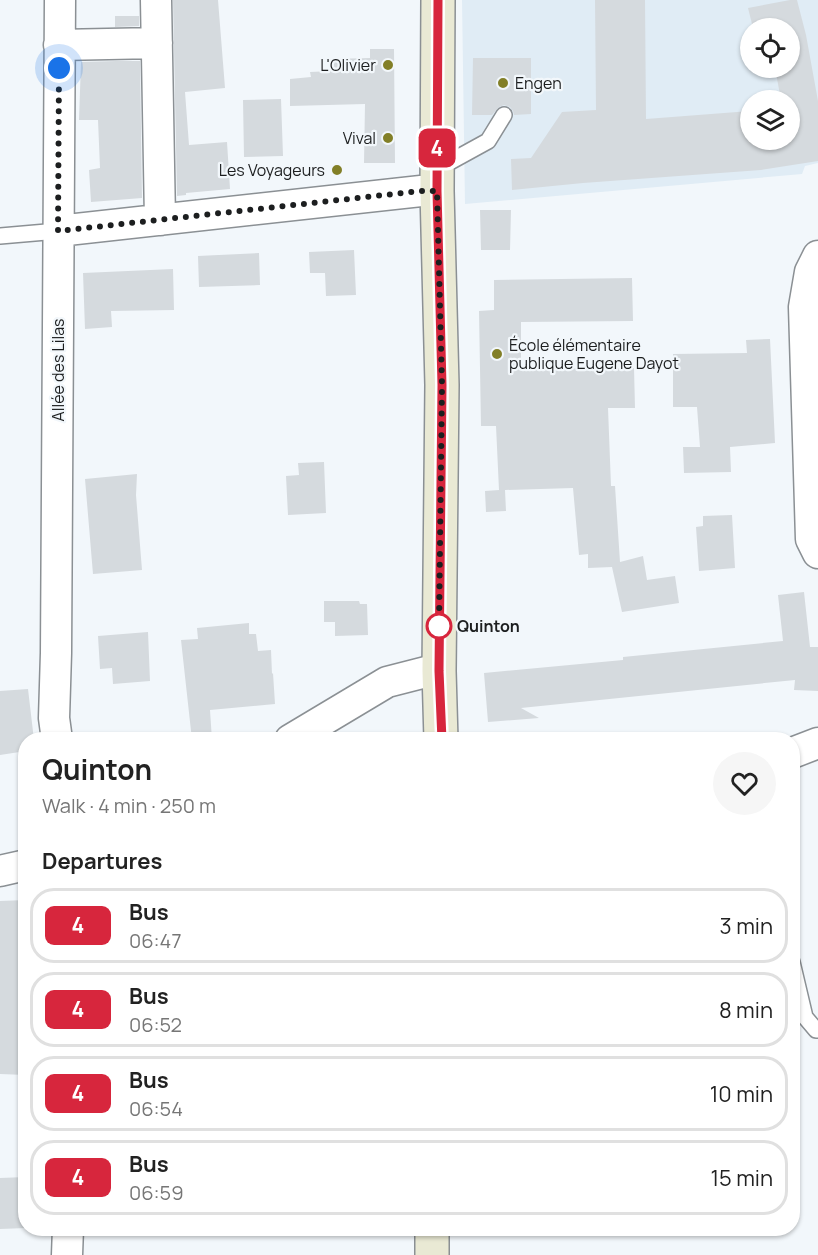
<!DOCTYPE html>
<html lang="en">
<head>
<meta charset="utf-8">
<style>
  :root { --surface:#fff; --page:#f6f6f6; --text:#222; --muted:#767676; --line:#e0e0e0 }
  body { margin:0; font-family:Manrope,sans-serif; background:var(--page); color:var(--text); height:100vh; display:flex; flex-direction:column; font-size:22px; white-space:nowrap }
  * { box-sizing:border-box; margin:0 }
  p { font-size:20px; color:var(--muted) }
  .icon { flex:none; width:33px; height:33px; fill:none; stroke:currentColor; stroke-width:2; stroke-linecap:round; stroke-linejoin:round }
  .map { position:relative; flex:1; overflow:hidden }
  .drawer { position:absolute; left:18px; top:732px; width:782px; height:504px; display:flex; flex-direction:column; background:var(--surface); border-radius:24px; box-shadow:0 2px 4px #0004 }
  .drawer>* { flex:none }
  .badge { padding:0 12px; border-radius:9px; font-size:21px; line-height:39px }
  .controls { position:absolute; left:740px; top:18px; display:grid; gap:12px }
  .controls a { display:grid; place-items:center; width:60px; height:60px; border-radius:50%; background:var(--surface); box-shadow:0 2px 4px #0004; font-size:30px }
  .you { position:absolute; width:30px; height:30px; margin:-15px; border:4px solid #fff; border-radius:50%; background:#1a73e8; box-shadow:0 0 0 9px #1a73e833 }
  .map>.badge { position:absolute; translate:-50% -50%; box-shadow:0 0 0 3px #fff }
  h2 { padding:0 24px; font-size:22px; line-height:54px }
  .round { display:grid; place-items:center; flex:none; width:63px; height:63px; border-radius:32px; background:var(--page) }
  .head { display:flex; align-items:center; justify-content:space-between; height:102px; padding:0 24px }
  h1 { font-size:28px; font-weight:700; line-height:45px }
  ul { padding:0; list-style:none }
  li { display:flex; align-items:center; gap:18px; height:75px; margin:0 12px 9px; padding:0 12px; border:3px solid var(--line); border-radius:24px }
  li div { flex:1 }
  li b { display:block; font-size:22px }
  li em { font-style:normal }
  li .badge { min-width:66px; font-weight:700; text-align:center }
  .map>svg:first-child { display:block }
  .built { fill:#e0ecf5; fill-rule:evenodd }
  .building { fill:#d5dade }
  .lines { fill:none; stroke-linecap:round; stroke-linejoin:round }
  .lane-casing { stroke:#8b9094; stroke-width:18 }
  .street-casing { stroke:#8b9094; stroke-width:33 }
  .secondary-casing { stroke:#8b9094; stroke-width:36 }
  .lane { stroke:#fff; stroke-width:15 }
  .street { stroke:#fff; stroke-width:30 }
  .secondary { stroke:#e9e9d4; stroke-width:33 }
  .line-casing { stroke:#fff; stroke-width:14 }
  .line { stroke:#d7263d; stroke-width:9 }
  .walk { stroke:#1c1e1f; stroke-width:6; stroke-dasharray:0 10.8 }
  .poi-dot { fill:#827f27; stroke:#f2f7fb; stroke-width:2 }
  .stop-dot { fill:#fff; stroke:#d7263d; stroke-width:3 }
  .labels { text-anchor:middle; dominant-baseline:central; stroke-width:4.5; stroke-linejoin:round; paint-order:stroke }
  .poi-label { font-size:16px; fill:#1c1e1f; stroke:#f2f7fb; text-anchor:end }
  .street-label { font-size:16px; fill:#1c1e1f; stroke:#f2f7fb }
  .stop-label { font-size:16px; font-weight:bold; fill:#1c1e1f; stroke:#f2f7fb; text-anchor:start }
</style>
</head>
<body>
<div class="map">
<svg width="818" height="1255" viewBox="0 0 818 1255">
  <rect width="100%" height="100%" fill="#f2f7fb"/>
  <path class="built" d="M462,0H818V163L805,166L802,174L465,204ZM750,28H789V68H750ZM750,100H789V140H750Z"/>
  <path class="building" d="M173,0H218L225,88L185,92L189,145L227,142L230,189L186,193V195L177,196Z
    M595,0H645L646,119L750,111V140H789V100H781L775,68H789V28H753L748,8L790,0H797L806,35L818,101V161L761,170L583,183L512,190L511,159L531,158L562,112L596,110Z
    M115,16H139V26L115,27Z
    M370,49H394L395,163H364L365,104L290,106V79L311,77L310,72L332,71V59L370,58Z
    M473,58H531V114L514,115L513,111L510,107L504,105L499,107L492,115H472Z
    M116,61H140L142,198L91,202L89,170L100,168L98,120H79L81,62Z
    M281,99L283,156L244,157L243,100Z
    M480,210H511L510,250H481Z
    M354,250L356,295L326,296L325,273H310L309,252Z
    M259,253L260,285L199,287L198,256Z
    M173,269L174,310L111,311L112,327L85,329L83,273Z
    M632,278L633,321L521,322V369L634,368L635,408H608L611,486H615L620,562L643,556L647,580L675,576L679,603L622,612L612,567L588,568V554L579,555L573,488L505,490L506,511L486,512L485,491L499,490L496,426H481L479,311L494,310V280Z
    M770,339L775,443L730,447L731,472L684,473L683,447H700L697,407H673V354L747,353L746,340Z
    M324,462L326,513L288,515L286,476L299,475L298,463Z
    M137,474L136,495L142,570L93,574L85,479Z
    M732,515L735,568L699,571L696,527L703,526V516Z
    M804,592L810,647H818V691L794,690L795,680L521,708L539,718L488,722L484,673L623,660V657L783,641L778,595Z
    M324,601H359L360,604H367L368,635L335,636V622H324Z
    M249,623V634H256L258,651L271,650L272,674L273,673L275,704L210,710L212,740H192L181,640L198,639L197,628Z
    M148,632L150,681L113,684L112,668L100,669L98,636Z
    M28,689L34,740H26V751L0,755V691Z
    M26,900V1075L0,1074V901Z
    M26,1177V1228L0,1229V1178Z"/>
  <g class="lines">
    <g class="lane-casing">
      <path id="lane" d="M437,169L488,141L504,115
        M0,236L58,231
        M792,962L805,1017L816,1030H818"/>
    </g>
    <g class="street-casing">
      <path id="street" d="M156,0L160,220
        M59,45L157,43
        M58,231L421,191H437
        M818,256L810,272L804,307L811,539L818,553
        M57,740L54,718L56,653L60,0
        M290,740L387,682L426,672L439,671
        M792,753L818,743
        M0,871L26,865
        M67,1255L68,1228"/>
    </g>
    <g class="secondary-casing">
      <path id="secondary" d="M438,0L437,191L442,385L439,671L441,740
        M432,1255V1228"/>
    </g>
    <use href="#lane" class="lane"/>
    <use href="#street" class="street"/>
    <use href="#secondary" class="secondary"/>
  </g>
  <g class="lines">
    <g class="line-casing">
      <path id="line" d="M438,0L437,191L442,385L439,671L442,740"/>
    </g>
    <use href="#line" class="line"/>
    <path class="walk" d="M59,68L58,231L421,191H437L442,385L439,628V626"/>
  </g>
  <g class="poi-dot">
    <circle cx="388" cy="65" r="6"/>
    <circle cx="503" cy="83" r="6"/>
    <circle cx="388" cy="138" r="6"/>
    <circle cx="337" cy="170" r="6"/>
    <circle cx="497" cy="354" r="6"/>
  </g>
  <circle class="stop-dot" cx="439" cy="626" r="12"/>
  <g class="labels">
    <g class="poi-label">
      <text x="376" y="65">L'Olivier</text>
      <text x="515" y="83" text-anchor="start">Engen</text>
      <text x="376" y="138">Vival</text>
      <text x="325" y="170">Les Voyageurs</text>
      <text x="509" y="345" text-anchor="start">École élémentaire<tspan x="509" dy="18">publique Eugene Dayot</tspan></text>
    </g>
    <g class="street-label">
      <text transform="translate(58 370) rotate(-90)">Allée des Lilas</text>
    </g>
    <g class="stop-label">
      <text x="457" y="626">Quinton</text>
    </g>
  </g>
</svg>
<div class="controls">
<a><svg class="icon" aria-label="locate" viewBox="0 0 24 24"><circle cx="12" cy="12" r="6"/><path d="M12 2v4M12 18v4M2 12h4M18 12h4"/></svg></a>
<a><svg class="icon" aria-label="layers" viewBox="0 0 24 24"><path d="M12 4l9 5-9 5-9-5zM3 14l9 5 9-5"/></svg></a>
</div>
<div class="you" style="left:59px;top:68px"></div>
<b class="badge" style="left:437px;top:148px;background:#d7263d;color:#fff">4</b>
<section class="drawer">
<div class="head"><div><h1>Quinton</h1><p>Walk · 4 min · 250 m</p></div><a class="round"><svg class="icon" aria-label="heart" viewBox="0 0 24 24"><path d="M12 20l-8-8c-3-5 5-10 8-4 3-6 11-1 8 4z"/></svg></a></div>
<h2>Departures</h2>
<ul>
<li><span class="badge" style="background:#d7263d;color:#fff">4</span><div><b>Bus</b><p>06:47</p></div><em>3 min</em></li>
<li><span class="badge" style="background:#d7263d;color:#fff">4</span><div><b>Bus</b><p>06:52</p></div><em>8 min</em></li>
<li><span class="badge" style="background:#d7263d;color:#fff">4</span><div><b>Bus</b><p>06:54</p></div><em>10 min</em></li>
<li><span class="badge" style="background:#d7263d;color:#fff">4</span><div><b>Bus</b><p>06:59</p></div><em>15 min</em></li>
</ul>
</section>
</div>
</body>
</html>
